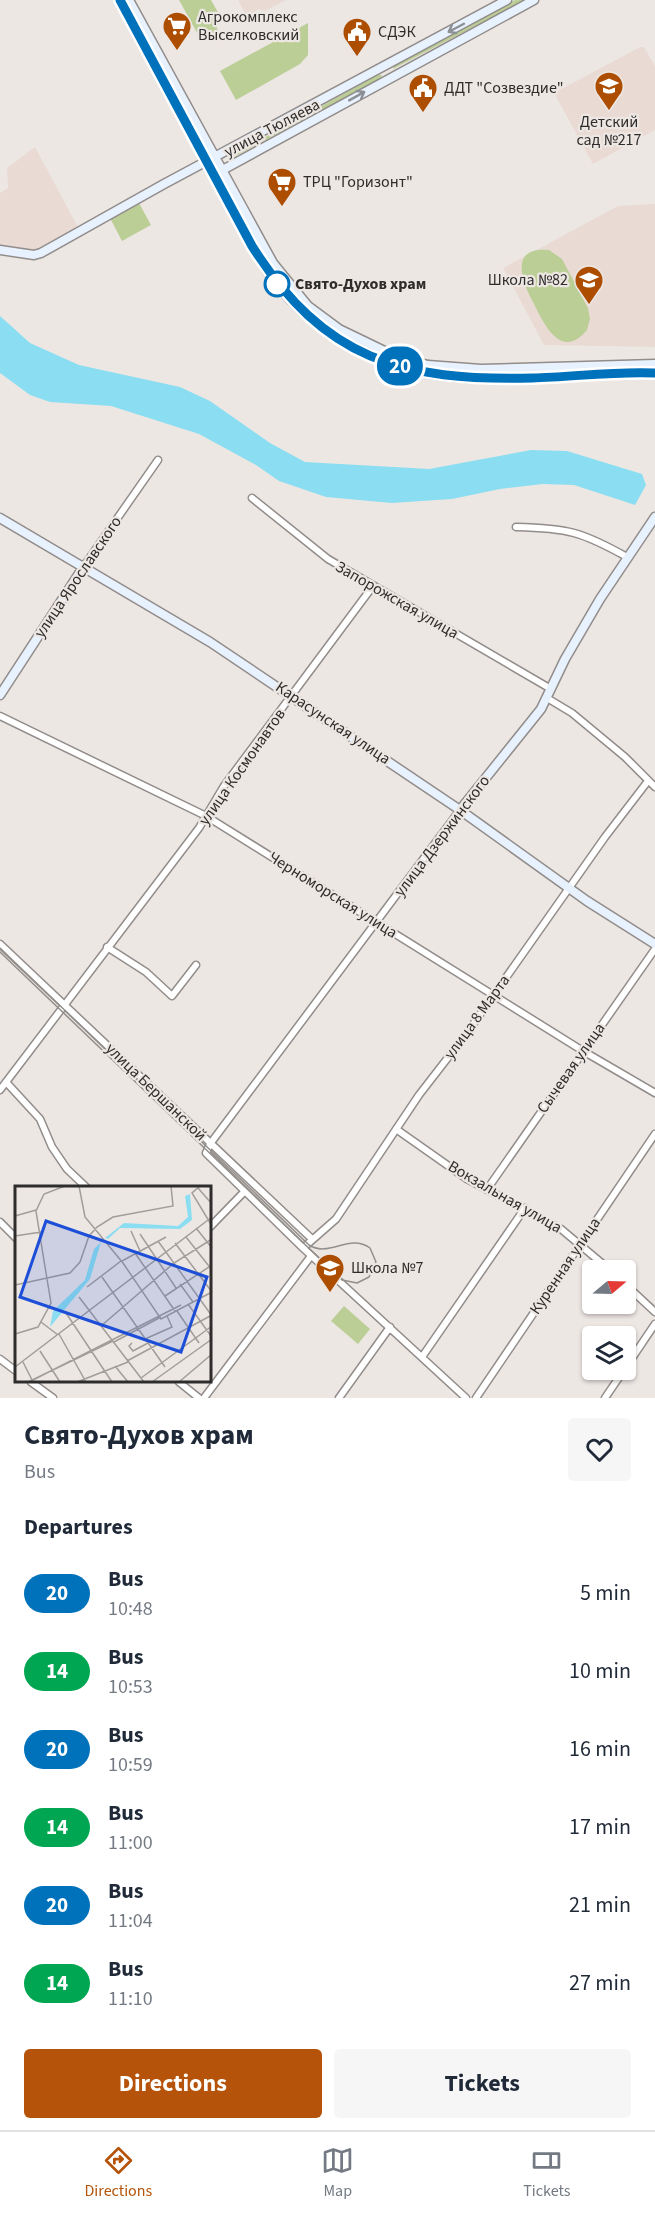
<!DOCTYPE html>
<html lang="en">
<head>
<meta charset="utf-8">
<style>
  :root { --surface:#fff; --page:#f6f6f7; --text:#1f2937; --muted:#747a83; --line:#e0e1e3; --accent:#b45309 }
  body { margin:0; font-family:"Source Sans 3",sans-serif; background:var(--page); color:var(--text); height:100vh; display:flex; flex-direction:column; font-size:22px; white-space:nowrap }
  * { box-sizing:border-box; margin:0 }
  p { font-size:20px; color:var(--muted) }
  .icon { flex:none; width:33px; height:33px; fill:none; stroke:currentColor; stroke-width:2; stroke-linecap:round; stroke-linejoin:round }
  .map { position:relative; height:1398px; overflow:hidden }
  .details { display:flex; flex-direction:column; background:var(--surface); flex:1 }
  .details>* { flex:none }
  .badge { padding:0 12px; border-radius:20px; font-size:21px; line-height:39px }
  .needle { width:39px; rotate:71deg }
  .fabs { position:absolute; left:582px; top:1260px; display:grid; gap:12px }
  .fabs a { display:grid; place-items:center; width:54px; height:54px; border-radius:6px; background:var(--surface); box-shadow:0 2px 4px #0004; font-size:30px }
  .map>.badge { position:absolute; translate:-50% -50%; box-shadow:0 0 0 3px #fff }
  h2 { padding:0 24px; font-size:22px; line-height:54px }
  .round { display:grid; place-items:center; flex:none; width:63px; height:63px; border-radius:6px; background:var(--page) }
  .head { display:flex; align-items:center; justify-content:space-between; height:102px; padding:0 24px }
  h1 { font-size:28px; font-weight:700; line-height:45px }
  .primary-button { display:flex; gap:12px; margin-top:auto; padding:12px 24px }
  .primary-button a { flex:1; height:69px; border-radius:6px; background:var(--accent); color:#fff; font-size:24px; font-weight:700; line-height:69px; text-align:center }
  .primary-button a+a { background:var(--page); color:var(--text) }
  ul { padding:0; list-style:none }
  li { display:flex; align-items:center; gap:18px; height:78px; padding:0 24px }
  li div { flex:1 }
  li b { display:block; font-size:22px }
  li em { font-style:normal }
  li .badge { min-width:66px; font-weight:700; text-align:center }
  .dock { display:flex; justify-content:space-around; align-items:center; height:84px; border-top:2px solid var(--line); background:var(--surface); font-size:16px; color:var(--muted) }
  .dock a { display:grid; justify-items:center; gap:3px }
  .dock .current { color:var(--accent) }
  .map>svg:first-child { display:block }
  .built { fill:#e9dbd4 }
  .green { fill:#bbce96 }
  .water { fill:#8bdef1 }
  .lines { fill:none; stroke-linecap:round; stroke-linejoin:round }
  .street-casing { stroke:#928c8a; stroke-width:9 }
  .secondary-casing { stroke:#928c8a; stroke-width:11 }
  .street { stroke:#fff; stroke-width:6 }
  .secondary { stroke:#e8f2fe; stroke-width:8 }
  .tram { stroke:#938f8c; stroke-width:1.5 }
  .oneway { stroke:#8c9095 }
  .line-casing { stroke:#fff; stroke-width:14 }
  .line { stroke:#0072bc; stroke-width:9 }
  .stop-dot { fill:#fff; stroke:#0072bc; stroke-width:3 }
  .labels { text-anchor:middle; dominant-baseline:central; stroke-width:4.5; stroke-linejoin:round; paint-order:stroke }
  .poi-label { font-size:16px; fill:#2f2d2c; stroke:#ede7e4; text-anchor:start }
  .street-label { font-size:16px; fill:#2f2d2c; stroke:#ede7e4 }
  .stop-label { font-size:16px; font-weight:bold; fill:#2f2d2c; stroke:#ede7e4; text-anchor:start }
  .inset-road { fill:none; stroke:#a19d9a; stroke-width:1.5 }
  .view { fill:#1d4ed8; fill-opacity:0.15; stroke:#1d4ed8; stroke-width:3 }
  .inset-edge { fill:none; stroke:#2f2d2c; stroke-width:3 }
</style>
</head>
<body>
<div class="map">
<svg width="655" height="1398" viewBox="0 0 655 1398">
  <rect width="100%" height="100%" fill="#ede7e4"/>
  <path class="built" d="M238,0H286L265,11L259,9L247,17Z
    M640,47H644L655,66V130L593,164L554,93Z
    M35,147L79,229L36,251L0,247V193L8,188L7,168Z
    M655,204V347L544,345L503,268L618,206Z"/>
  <path class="green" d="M179,0H211L220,16L213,20L218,30L201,40Z
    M515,0H525L393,69L394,65Z
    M308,23V55L300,64L236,100L220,71Z
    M378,75H382L380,79L234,157L231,156Z
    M139,203L151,225L122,241L110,218Z
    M549,250L562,259L588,308L590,319L587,330C561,361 544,324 534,304C523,284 507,246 549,250Z
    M344,1306L370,1329L358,1344L331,1321Z"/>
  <path class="water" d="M0,316L30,343L79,365L180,387L210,401L270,443L305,462L429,469L531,450L567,451L642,474L646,485L635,505L574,485L543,484L500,489L452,499L392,503L326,497L279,481L256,465L199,434L111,406L50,402L30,395L0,373Z"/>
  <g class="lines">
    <g class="street-casing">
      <path id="street" d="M252,498L328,559L551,689
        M516,527C568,528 582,532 627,557
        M84,566L158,460
        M547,698L572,713L625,757L655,787
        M0,716L206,816L583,1051L655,1093
        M460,810L210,1144L206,1153L303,1248L466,1398
        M0,944L312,1239
        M107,947L146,972L172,996L196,965
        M6,1082L40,1119L52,1147L67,1169L87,1188
        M0,1090L199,828L224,786L373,586
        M396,1129L467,1179L561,1229L610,1270
        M488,1188L655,949
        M0,1222L16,1238
        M210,1227L244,1192
        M303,1248L336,1219L419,1095L467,1033L605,837L648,781
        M626,1285L655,1312
        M422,1357L525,1208
        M0,1359L16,1371
        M626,1367L655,1324
        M31,1382L53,1398
        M179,1382L199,1398
        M204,1398L311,1256
        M339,1398L390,1327
        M476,1398L655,1134
        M605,1398L624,1370"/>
    </g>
    <g class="secondary-casing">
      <path id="secondary" d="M120,0C155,62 187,126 221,188C238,218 252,251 273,279C315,336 384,371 455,377C522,382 589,369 655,373
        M129,0L273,263L308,306L339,329L397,357L428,365L481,369L655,364
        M217,173L534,0
        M0,250L34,255L41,253L164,184L507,0
        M0,518L210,642L460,810L587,901L655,944
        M0,695L84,566
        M460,810L541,709L565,659L600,599L655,517"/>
    </g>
    <use href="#street" class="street"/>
    <use href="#secondary" class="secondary"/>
    <path class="tram" d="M0,948L309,1245C329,1258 349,1233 370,1248L376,1262L369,1277L357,1283L342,1280L0,952"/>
  </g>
  <defs><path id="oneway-shaft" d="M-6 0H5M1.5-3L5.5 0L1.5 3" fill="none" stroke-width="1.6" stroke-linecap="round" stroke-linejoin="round" transform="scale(1.5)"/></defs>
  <g class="oneway">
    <use href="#oneway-shaft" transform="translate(456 28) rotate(152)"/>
    <use href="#oneway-shaft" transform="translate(357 96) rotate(-29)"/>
  </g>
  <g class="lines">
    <g class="line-casing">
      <path id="line" d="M120,0L252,246C324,360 402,381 532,378C573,377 614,371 655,373"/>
    </g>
    <use href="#line" class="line"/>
  </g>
  <defs>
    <g id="supermarket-pin" transform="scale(1.5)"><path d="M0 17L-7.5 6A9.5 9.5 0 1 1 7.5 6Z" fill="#ac4d00" stroke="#ede7e4"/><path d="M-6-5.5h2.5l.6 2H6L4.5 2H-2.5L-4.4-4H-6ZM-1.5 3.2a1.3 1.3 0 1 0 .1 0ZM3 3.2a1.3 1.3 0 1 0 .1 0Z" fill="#fff"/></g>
    <g id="civic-pin" transform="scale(1.5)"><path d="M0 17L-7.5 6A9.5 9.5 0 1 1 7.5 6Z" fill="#ac4d00" stroke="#ede7e4"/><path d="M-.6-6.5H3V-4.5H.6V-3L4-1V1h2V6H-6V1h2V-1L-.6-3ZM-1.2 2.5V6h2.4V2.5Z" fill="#fff"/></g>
    <g id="school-pin" transform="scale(1.5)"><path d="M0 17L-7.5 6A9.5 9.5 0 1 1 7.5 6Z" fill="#ac4d00" stroke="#ede7e4"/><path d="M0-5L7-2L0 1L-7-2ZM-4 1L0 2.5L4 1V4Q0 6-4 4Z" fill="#fff"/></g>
  </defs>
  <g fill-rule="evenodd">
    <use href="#supermarket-pin" x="177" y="26"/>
    <use href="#civic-pin" x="357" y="32"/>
    <use href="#school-pin" x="609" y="86"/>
    <use href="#civic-pin" x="423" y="88"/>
    <use href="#supermarket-pin" x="282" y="182"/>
    <use href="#school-pin" x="589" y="280"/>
    <use href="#school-pin" x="330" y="1268"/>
  </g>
  <circle class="stop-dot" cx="277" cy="284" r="12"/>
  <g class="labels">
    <g class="poi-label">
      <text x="198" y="17">Агрокомплекс<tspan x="198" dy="18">Выселковский</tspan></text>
      <text x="378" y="32">СДЭК</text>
      <text x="444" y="88">ДДТ "Созвездие"</text>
      <text x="609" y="122" text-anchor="middle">Детский<tspan x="609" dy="18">сад №217</tspan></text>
      <text x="303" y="182">ТРЦ "Горизонт"</text>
      <text x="568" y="280" text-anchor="end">Школа №82</text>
      <text x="351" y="1268">Школа №7</text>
    </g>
    <g class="street-label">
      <text transform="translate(272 128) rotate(-28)">улица Тюляева</text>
      <text transform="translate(78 577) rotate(-56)">улица Ярославского</text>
      <text transform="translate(397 600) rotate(30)">Запорожская улица</text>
      <text transform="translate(333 723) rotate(34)">Карасунская улица</text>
      <text transform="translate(242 767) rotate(-55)">улица Космонавтов</text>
      <text transform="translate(442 836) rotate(-53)">улица Дзержинского</text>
      <text transform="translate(333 895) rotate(32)">Черноморская улица</text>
      <text transform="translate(477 1017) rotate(-54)">улица 8 Марта</text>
      <text transform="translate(571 1068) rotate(-55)">Сычевая улица</text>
      <text transform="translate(156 1092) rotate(44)">улица Бершанской</text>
      <text transform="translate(505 1197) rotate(30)">Вокзальная улица</text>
      <text transform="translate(565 1266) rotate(-56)">Куренная улица</text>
    </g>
    <g class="stop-label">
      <text x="295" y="284">Свято-Духов храм</text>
    </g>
  </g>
  <g transform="translate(15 1186)">
    <rect width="196" height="196" fill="#ede7e4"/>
    <path d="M175,8L177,34L165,43L105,42L93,53L90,52L109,37L163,40L173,31L170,10ZM86,56L75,93L35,141L38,125L70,94L79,63Z" fill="#8bdef1"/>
    <path class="inset-road" d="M64,0L70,31L108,77L146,133L197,106M185,0L177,7L197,40M183,2L197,18M0,30L21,24M181,42L197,62M116,45L125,65M125,48L161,102M0,50L26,46M171,51L197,84M143,55L197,130M160,57L197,106M120,67L160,125M107,75L151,51M87,91L150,181M32,93L21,25L29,8L50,0M165,98L178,116M0,99L55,87L65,76L74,50L82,41L98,31L158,20L156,0M72,101L106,75M150,110L197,79M64,111L129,196M173,118L196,150M162,125L184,157M51,127L97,196M26,136L43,149M86,140L159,77L197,53M0,148L23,141L36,117L32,93M44,148L71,196M130,153L157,141L152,130M99,156L146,131M117,157L114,160L118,165L133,157M25,165L45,196M112,175L197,129M8,176L18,196M100,180L113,196M0,181L197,31M126,192L197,140M13,196L98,155M14,196L166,119L14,196M62,196L113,176M137,196L197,153M164,196L197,168"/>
    <path class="view" d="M31,35L192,91L166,166L5,111Z"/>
    <rect width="196" height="196" class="inset-edge"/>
  </g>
</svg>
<div class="fabs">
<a><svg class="needle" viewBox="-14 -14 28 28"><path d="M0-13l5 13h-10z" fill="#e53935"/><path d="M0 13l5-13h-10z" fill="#747a83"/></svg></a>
<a><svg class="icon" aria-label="layers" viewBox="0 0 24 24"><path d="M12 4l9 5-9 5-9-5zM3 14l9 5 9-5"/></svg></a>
</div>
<b class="badge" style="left:400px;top:366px;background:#0072bc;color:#fff">20</b>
</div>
<section class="details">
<div class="head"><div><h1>Свято-Духов храм</h1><p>Bus</p></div><a class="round"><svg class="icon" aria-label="heart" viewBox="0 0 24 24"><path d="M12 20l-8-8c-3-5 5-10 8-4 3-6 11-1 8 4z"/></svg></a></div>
<h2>Departures</h2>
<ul>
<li><span class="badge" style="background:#0072bc;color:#fff">20</span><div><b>Bus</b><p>10:48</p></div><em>5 min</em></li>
<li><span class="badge" style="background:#00a651;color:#fff">14</span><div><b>Bus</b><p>10:53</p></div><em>10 min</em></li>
<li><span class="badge" style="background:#0072bc;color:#fff">20</span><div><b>Bus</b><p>10:59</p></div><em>16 min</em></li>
<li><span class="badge" style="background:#00a651;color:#fff">14</span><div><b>Bus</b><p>11:00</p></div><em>17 min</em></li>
<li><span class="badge" style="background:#0072bc;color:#fff">20</span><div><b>Bus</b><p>11:04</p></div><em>21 min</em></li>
<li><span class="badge" style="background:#00a651;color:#fff">14</span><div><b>Bus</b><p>11:10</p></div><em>27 min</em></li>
</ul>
<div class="primary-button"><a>Directions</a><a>Tickets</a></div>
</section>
<nav class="dock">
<a class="current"><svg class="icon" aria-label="directions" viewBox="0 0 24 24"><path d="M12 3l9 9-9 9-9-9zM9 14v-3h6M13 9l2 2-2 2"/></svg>Directions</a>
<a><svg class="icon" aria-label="map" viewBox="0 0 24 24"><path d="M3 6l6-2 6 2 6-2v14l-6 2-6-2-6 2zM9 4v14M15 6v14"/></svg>Map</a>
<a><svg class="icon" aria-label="tickets" viewBox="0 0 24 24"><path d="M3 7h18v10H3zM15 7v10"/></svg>Tickets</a>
</nav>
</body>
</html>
